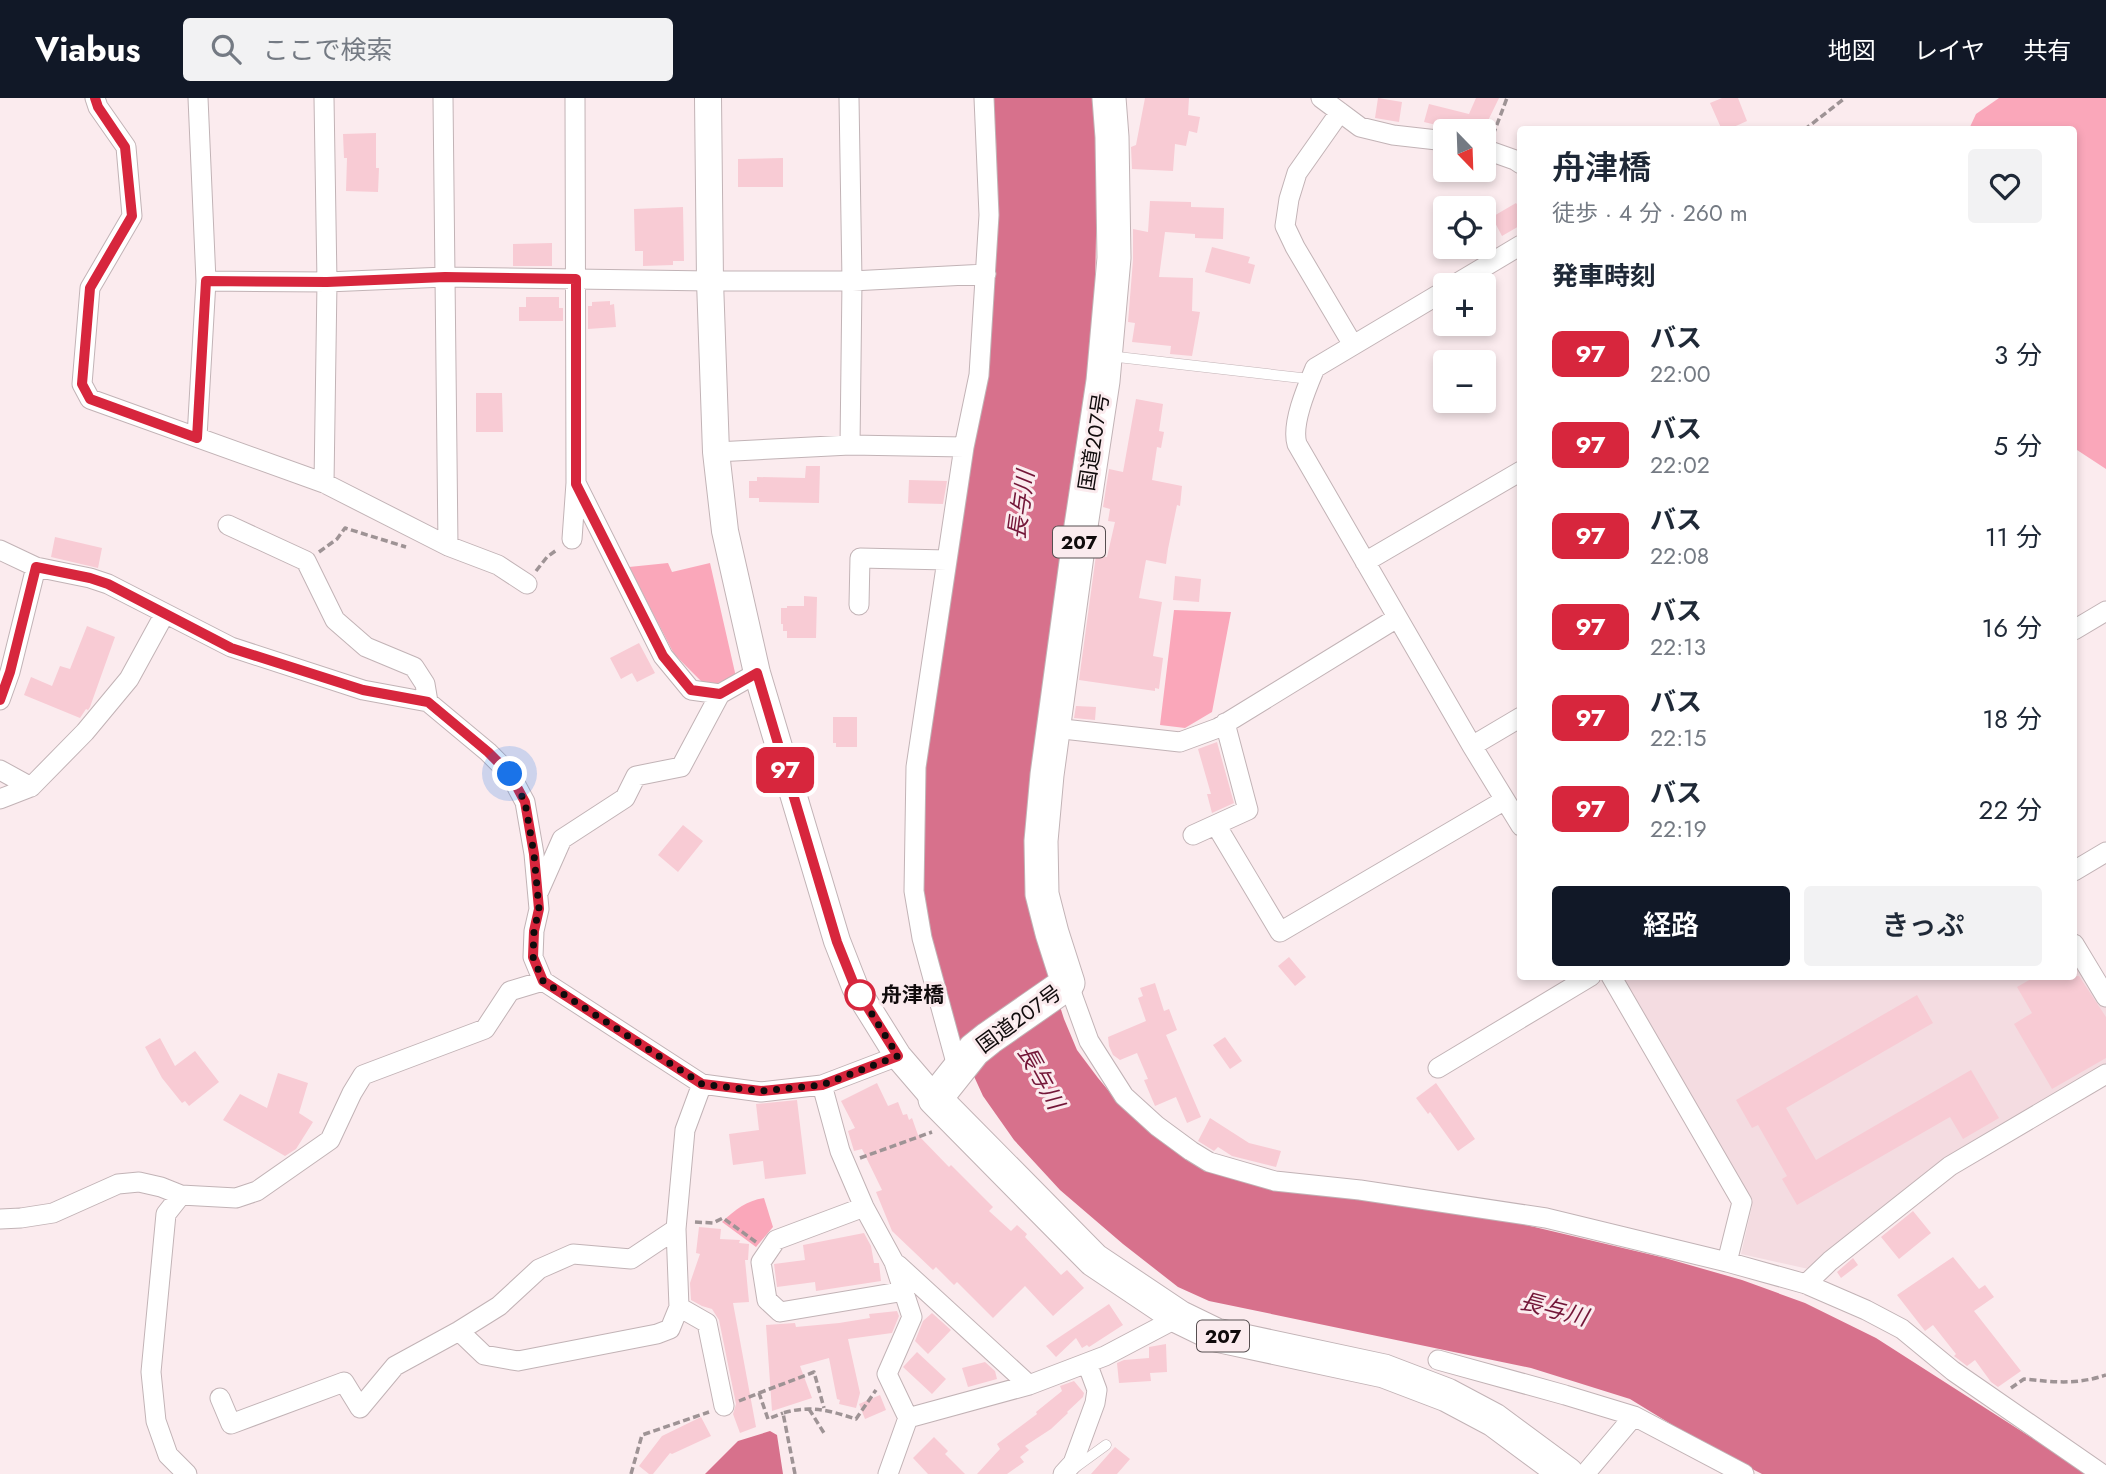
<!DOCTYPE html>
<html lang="ja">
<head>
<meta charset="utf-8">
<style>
  :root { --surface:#fff; --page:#f2f2f3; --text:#1f2937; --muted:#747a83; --accent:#111827 }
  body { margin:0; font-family:Jost,"Noto Sans JP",sans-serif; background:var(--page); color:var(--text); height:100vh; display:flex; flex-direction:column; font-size:26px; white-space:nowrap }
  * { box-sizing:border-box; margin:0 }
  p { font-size:23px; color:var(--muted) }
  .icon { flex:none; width:38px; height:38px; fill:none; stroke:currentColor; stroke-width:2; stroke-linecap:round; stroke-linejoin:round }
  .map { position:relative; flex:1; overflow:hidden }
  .details { position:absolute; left:1517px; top:28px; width:560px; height:854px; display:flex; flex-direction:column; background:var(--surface); border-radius:7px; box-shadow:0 4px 10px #0003 }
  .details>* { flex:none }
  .badge { padding:0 14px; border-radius:10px; font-size:24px; line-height:46px }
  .needle { width:46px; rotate:157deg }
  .buttons { position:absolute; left:1433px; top:21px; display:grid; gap:14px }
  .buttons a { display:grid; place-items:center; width:63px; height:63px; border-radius:7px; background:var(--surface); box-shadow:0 4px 10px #0003; font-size:35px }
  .you { position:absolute; width:35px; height:35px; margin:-18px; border:5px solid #fff; border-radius:50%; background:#1a73e8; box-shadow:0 0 0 10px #1a73e833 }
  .map>.badge { position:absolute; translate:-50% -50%; box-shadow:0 0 0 4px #fff }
  h2 { padding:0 35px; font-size:26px; line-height:63px }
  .round { display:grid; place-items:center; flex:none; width:74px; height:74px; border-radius:7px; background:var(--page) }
  .overview { display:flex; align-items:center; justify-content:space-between; height:119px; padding:0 35px }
  h1 { font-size:33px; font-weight:600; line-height:52px }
  .primary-button { display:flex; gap:14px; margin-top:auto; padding:14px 35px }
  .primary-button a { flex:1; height:80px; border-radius:7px; background:var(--accent); color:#fff; font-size:28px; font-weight:600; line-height:80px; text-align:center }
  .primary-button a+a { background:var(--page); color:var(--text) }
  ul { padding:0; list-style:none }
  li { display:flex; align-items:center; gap:21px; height:91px; padding:0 35px }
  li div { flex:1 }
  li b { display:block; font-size:26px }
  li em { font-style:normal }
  li .badge { min-width:77px; font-weight:700; text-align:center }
  header { display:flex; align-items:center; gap:42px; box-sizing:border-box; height:98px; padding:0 35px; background:var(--accent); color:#fff }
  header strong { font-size:33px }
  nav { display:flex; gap:38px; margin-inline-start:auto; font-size:24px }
  .search { width:490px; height:63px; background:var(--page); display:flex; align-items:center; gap:18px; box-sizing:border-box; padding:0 24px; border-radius:7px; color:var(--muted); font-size:26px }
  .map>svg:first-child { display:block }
  .built { fill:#f4dce1 }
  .green { fill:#faa7ba }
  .water { fill:#d7718c }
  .building { fill:#f8cbd4 }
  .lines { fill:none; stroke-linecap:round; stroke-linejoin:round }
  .lane-casing { stroke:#c2b3b6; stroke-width:11 }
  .street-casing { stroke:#c2b3b6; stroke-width:21 }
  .secondary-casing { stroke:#c2b3b6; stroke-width:28 }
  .highway-casing { stroke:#c2b3b6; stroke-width:35 }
  .path { stroke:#9e9395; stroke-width:3.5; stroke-dasharray:7 3.5; stroke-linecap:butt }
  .lane { stroke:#fff; stroke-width:10 }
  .street { stroke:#fff; stroke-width:19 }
  .secondary { stroke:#fff; stroke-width:26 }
  .highway { stroke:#fff; stroke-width:33 }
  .line-casing { stroke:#fff; stroke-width:16 }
  .line { stroke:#d7263d; stroke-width:10 }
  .walk { stroke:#100b0c; stroke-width:7; stroke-dasharray:0 12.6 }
  .stop-dot { fill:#fff; stroke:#d7263d; stroke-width:3.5 }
  .labels { text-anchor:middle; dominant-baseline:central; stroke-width:6; stroke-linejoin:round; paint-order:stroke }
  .shield { fill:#fbebee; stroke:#564e50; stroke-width:2 }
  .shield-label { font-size:19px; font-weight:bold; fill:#100b0c }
  .street-label { font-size:21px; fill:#100b0c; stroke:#fbebee }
  .stop-label { font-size:21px; font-weight:bold; fill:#100b0c; stroke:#fbebee; text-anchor:start }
  .water-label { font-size:23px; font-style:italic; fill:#731638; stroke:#fbebee }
</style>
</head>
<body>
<header>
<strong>Viabus</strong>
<div class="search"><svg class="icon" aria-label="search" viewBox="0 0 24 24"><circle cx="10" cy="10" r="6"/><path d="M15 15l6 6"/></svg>ここで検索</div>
<nav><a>地図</a><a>レイヤ</a><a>共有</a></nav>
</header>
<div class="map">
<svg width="2106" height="1376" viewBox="0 0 2106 1376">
  <rect width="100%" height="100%" fill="#fbebee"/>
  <path class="built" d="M2074,851L2106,904V972L1813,1172L1741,1156L1752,1108L1618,879L2074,878Z"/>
  <path class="green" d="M1999,0H2106V371L2074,350V32L1969,31L1976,16Z
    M668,465L672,474L710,465L736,579L715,586H704L674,556L629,469Z
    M1174,512L1231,514L1212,614L1185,630L1160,627Z
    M764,1100L773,1129L756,1149L722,1124C736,1111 746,1103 764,1100Z"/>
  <path class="water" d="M989,0H1094L1098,28L1095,193L1043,855L1064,921L1077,952L1098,980L1118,1004L1204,1069L1446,1108L1665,1160L1742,1182L1805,1205L1876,1240L2088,1376H1762L1705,1347L1630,1301L1531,1270L1209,1203L1178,1189L1123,1146L1060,1092L1014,1042L983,998L956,939L934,856L921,790L925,666L944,521L988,268L995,175L997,110L996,40Z
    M770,1333L777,1337L783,1376H705L738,1343Z"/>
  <path class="building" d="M1145,0H1189L1188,17L1200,19L1197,35L1189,33L1186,48L1175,46L1173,73L1132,71L1131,49L1136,47Z
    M1378,0L1402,4L1399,24L1375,20Z
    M1476,0H1499L1483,33H1476L1455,24L1453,31L1424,24L1429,6L1469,16Z
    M1722,0H1738L1747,23L1727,32H1722L1710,5Z
    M376,35V70H379L378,94L346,93L347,60H344L343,36Z
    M783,60V89H738V61Z
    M1150,103L1191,104V109L1224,110L1223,141L1195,140V136L1165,134L1159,179L1193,180L1192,213L1200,214L1192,258L1170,256L1171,248L1132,244L1135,225L1128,224L1133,162V131L1148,134Z
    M1516,105L1521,112V127L1502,138L1492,119Z
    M683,109L684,163H673V167L643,168V153H635L634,111Z
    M552,145V168H513V146Z
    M1212,149L1250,159L1248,165L1255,167L1250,186L1205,174Z
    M526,199H559V210H563V223H519V209H526Z
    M610,203V207L614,206L616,229L588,231V208H592V204Z
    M476,295H502L503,334H476Z
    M1136,301L1163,306L1159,333L1164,334L1161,350L1157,349L1152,382L1182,388L1180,408L1177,407L1168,451L1166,466L1146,462L1139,500L1162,504L1153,558L1163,560L1159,591L1155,590V593L1079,582L1096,457L1107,459L1115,424L1108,423L1110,411L1103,409L1109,371L1123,374Z
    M806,368H820L819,405L759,404V400H749V383H757V379L805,380Z
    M909,382L947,383L943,406L908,405Z
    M55,439L102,450L98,470L51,459Z
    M1175,478L1201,481L1199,504L1173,502Z
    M804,498L817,499L816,540H787V533H783V526H781V510H787V508H804Z
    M87,528L115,539L90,609L88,612L86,611L80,620L24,597L31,579L52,588L60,568L70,571Z
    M639,545L655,575L637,584L632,575L621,581L610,560Z
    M1076,608L1096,609L1095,622L1074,620Z
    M833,619H857V649H836V645H833Z
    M1217,644L1234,705L1212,715L1207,696H1211L1198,651Z
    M683,727L703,743L678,774L658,757Z
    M1289,859L1306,879L1295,888L1278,868Z
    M2036,878H2079L2106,919V960L2052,991L2014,926L2032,915L2017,889Z
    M1155,885L1164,913L1169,911L1177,932L1166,937L1201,1019L1187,1025L1176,999L1155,1008L1144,982L1148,981L1137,955L1120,962L1113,957L1109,948L1108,939L1146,923L1138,900L1143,898L1140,890Z
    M1917,897L1933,925L1786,1010L1816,1062L1971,972L1999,1020L1963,1041L1950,1019L1797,1107L1782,1081L1787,1078L1758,1027L1752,1030L1736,1002Z
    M1225,939L1242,963L1230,971L1213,947Z
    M160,940L175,968L195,953L219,984L189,1008L185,1003L182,1005L162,980L145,949Z
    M278,975L308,985L299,1015L313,1024L296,1051L285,1058L223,1022L240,996L267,1010Z
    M877,985L888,1008L898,1004L903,1017L907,1016L909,1022L912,1020L918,1037L949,1069L951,1067L993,1109L989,1113L1011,1133L1017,1127L1027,1136L1025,1139L1061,1177L1067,1172L1084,1190L1053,1218L1025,1188L993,1220L957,1184L954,1187L936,1169L933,1172L892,1133L876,1094L882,1092L862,1051L854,1053L848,1033L855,1030L841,1003Z
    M1436,985L1475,1041L1458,1053L1430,1014L1428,1016L1416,1000Z
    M797,1002L806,1076L765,1081L763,1063L733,1067L729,1036L759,1032L756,1006Z
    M1210,1020L1249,1045L1281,1053L1276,1069L1232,1058L1218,1049L1214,1053L1198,1043Z
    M1913,1113L1931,1135L1899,1161L1881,1139Z
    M699,1129L721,1131L720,1141L740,1142L739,1145L749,1146L748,1162H745L749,1204L733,1205L756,1329L740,1335L733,1316L736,1306L719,1222L712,1211L702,1208L691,1202L690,1185L700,1156L696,1155Z
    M864,1135L871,1148L874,1165H879L881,1183L816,1193L815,1184L777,1189L774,1166L805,1162L803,1147Z
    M1953,1159L1979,1191L1985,1187L1994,1199L1974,1213L2021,1273L1998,1289L1991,1284L1975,1262L1967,1268L1954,1258L1956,1256L1933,1227L1925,1233L1897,1197Z
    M1853,1160L1858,1167L1841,1180L1837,1174Z
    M1109,1206L1123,1227L1089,1249L1087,1247L1082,1250L1076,1240L1056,1259L1046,1248Z
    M897,1213L899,1218L892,1235L848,1241L860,1295L856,1310L839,1306L840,1302L837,1301L829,1260L800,1268L812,1300L772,1313L766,1227L795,1225L796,1229L839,1225L870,1220L869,1216Z
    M932,1215L951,1232L928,1256L915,1243L923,1223Z
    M1166,1246L1167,1274L1150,1275L1151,1283L1119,1285L1117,1265L1124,1262L1149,1260V1249Z
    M917,1254L946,1281L932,1296L903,1269Z
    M985,1264L995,1273L997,1281L968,1289L962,1270Z
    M1074,1283L1084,1295L1083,1299L1067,1314L1068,1315L1051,1331L1025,1348L1029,1352L1020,1359L1024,1364L1007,1376H977L1000,1351L997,1346L1037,1316L1036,1314L1062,1293L1060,1288Z
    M880,1297L886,1312L865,1321L859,1306Z
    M701,1319L711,1338L672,1356L670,1355L653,1376H649L639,1368L662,1338Z
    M934,1339L948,1353L945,1356L965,1376H928L913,1360Z
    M1115,1349L1130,1361L1117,1376H1091Z"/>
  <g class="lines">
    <g class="lane-casing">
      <path id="lane" d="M1109,258L1310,281
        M1073,1371L1106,1347"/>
    </g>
    <g class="street-casing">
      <path id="street" d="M95,0L98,9L126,49L132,118L90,190L82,286L90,301L324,385L448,448L498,467L527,486
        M443,0L448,448
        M849,0L852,183L850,347
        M1321,0L1360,29L1393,37L1446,43
        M1340,14L1297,75L1289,101L1285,128L1295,149L1353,247
        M1484,51L1515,62L1521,66
        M206,183L327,184L445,179L710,183H852L986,176
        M1454,187L1521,147
        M1446,192L1315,270C1307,289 1291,326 1297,346L1472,648L1521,728
        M197,339L206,183L198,0
        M716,354L850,347L964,349
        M324,385L327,184L324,0
        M576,385L663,558L691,592L720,596L757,575
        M228,427L306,463L335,522L366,549L414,569L425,586L428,604
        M572,441L576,385L575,0
        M0,452L36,469L90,480L108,486L231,549L363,592L428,604L488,654L510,676L525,704L534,756L539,811L534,833L533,859L543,883L702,986L761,994L822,987L898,958
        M1365,464L1521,373
        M859,507L860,460L947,462
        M2074,532L2106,513
        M0,602L10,574L36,469
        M1054,630L1180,644L1218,630L1397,520
        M1472,648L1521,619
        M0,672L31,689L85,634L129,581L164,517
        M0,701L31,689
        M1216,727L1280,834L1505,702
        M1193,737L1248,712L1225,625
        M2074,773L2106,754
        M539,793L562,741L625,700L636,678L681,669L720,596
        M2074,846L2106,899
        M1611,878L1742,1104L1727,1164
        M1068,885L1089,943L1124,998L1157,1028L1191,1053L1209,1064L1275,1083L1360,1092L1546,1120L1727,1164L1806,1186L1866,1212L1902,1231L1953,1273L2102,1376
        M1438,970L1591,878
        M958,972L922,840L914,793L916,669L964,349L979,277L989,117L984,0
        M702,986L685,1032L676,1131L679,1209L707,1225L724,1308
        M822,987L840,1053L864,1109L894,1164L912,1219L887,1276L908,1320L888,1376
        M181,1097L166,1116L151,1274L156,1323L168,1357L187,1376
        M864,1109L776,1142L761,1164L767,1202L780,1214L905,1193
        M0,1121L21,1120L53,1115L118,1086L139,1084L161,1089L181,1097L236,1100L257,1093L330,1042L352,995L363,977L485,931L510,893L543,883
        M898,1167L1029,1287
        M1806,1186L1830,1163L1950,1068L2106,976
        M459,1233L484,1257L518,1263L657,1236L670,1231L679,1209
        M1438,1262L1565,1297L1634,1318L1744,1376
        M220,1300L231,1326L344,1284L360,1310L395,1268L459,1233L499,1208L539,1171L573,1156L631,1161L676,1131
        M908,1320L1029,1287L1105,1258L1179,1219
        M1063,1376L1073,1365L1095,1305L1097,1292L1087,1265
        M1585,1376L1634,1318"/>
    </g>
    <g class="secondary-casing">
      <path id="secondary" d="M708,0L710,183L716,354L725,433L757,575L837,843L855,889L898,958L935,1001"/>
    </g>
    <g class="highway-casing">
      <path id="highway" d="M1109,0L1112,39L1114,160L1103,283L1081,428L1047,677L1041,743L1042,796L1052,835L1068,885L989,940L974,952L935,1001L1094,1162L1179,1219L1216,1237L1384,1273L1447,1297L1494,1322L1567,1376"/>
    </g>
    <path class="path" d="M1804,32L1845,0
      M1493,37L1507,0
      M319,454L337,441L345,430L406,449
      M536,473L547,459L558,451
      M860,1060L932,1034
      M695,1124L713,1125L723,1120L756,1144
      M2011,1290L2024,1281C2054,1284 2076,1287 2106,1277
      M759,1295L814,1274L824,1310
      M739,1303L759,1295L768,1321L783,1315
      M809,1311L824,1335
      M631,1376L642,1337L709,1314
      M795,1376L783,1315C811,1307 828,1312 856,1321L876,1292"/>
    <use href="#lane" class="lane"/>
    <use href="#street" class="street"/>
    <use href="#secondary" class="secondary"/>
    <use href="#highway" class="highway"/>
  </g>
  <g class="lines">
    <g class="line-casing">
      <path id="line" d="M0,602L10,574L36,469L90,480L108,486L231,550L363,592L428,604L488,654L510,676L525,704L534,756L539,811L534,833L533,859L543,883L702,986L761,993L822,987L898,958L855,889L837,844L757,575L720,596L691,592L663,558L576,386V181L445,179L327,184L206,183L197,340L90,301L82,286L90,190L132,118L125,49L98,9L95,0"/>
    </g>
    <use href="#line" class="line"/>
    <path class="walk" d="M510,676L525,704L534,756L539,811L534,833L533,859L543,883L702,986L761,993L822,987L898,958L855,889L860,897"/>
  </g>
  <circle class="stop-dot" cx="860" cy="897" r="14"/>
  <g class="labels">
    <g class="shield">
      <rect x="1053" y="428.5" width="52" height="31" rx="5"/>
      <rect x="1197" y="1222.5" width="52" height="31" rx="5"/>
    </g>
    <g class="shield-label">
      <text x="1079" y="444">207</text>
      <text x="1223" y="1238">207</text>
    </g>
    <g class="street-label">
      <text transform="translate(1094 344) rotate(-81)">国道207号</text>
      <text transform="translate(1019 921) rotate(-36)">国道207号</text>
    </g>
    <g class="stop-label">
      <text x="881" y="897">舟津橋</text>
    </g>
    <g class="water-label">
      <text transform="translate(1021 407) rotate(-82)">長与川</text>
      <text transform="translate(1041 979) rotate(61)">長与川</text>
      <text transform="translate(1554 1211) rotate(15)">長与川</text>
    </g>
  </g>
</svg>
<div class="buttons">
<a><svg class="needle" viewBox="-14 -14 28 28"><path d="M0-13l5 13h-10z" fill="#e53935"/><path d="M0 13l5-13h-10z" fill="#747a83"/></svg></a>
<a><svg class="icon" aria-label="locate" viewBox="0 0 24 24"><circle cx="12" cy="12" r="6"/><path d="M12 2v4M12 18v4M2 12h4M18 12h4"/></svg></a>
<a>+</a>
<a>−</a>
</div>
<div class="you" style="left:510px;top:676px"></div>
<b class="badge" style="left:785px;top:672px;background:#d7263d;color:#fff">97</b>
<section class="details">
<div class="overview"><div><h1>舟津橋</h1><p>徒歩 · 4 分 · 260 m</p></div><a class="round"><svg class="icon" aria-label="heart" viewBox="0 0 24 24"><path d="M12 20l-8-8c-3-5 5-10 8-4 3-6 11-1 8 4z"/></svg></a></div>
<h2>発車時刻</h2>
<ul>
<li><span class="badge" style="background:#d7263d;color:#fff">97</span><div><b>バス</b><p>22:00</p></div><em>3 分</em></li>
<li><span class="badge" style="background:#d7263d;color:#fff">97</span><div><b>バス</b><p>22:02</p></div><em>5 分</em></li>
<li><span class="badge" style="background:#d7263d;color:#fff">97</span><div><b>バス</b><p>22:08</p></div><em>11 分</em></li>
<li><span class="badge" style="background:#d7263d;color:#fff">97</span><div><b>バス</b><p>22:13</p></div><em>16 分</em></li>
<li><span class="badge" style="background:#d7263d;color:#fff">97</span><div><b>バス</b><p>22:15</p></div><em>18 分</em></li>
<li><span class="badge" style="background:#d7263d;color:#fff">97</span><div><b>バス</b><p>22:19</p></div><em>22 分</em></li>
</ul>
<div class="primary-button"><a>経路</a><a>きっぷ</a></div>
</section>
</div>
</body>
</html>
